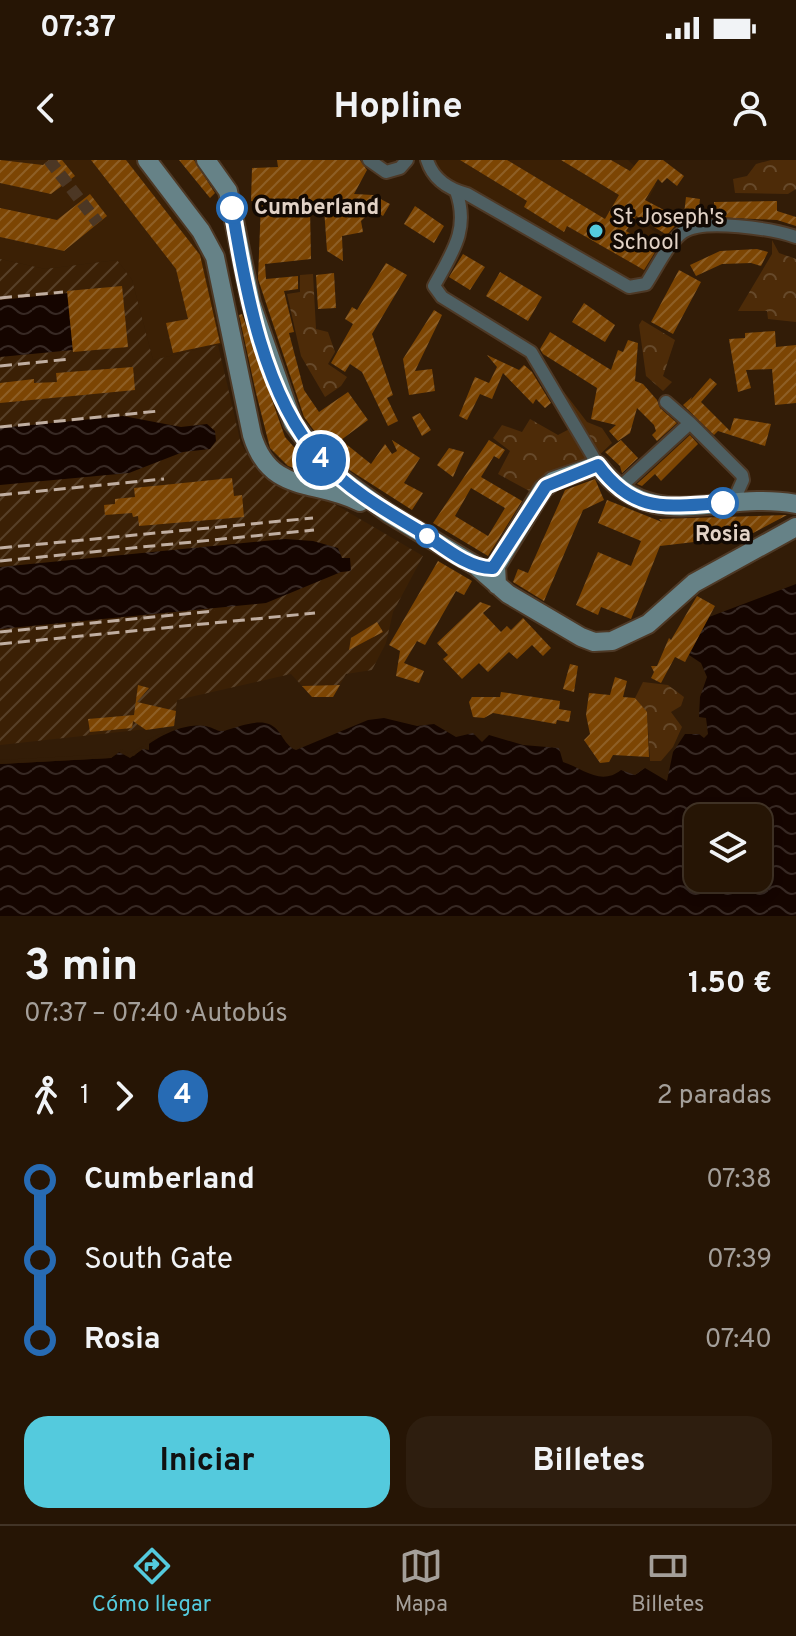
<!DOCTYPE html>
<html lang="es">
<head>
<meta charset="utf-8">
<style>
  :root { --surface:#261505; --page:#2e1e0f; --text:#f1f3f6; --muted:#a49f9a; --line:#423427; --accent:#54cadd }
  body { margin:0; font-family:Overpass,sans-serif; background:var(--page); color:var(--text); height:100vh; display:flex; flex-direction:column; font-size:30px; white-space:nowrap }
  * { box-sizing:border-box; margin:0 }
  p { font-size:26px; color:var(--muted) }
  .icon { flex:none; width:44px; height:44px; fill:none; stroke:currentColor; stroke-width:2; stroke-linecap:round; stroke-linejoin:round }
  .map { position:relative; height:756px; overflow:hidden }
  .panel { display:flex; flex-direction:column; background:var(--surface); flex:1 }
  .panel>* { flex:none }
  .badge { padding:0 16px; border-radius:26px; font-size:28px; line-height:52px }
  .tools { position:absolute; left:684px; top:644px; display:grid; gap:16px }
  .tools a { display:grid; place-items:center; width:88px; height:88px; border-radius:16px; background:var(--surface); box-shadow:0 4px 12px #0003,0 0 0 2px var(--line); font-size:40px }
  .map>.badge { position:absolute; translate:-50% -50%; box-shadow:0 0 0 4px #fff }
  .legs { display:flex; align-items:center; gap:12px; height:88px; padding:0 24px; font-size:26px }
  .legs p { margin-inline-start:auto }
  .headline { display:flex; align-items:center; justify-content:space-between; height:136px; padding:0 24px }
  h1 { font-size:44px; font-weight:700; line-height:60px }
  .cta { display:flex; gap:16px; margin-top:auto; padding:16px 24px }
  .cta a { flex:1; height:92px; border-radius:24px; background:var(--accent); color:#111; font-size:32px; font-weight:700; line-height:92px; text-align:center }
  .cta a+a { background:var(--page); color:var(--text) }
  ul { padding:0 24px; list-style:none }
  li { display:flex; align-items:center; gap:28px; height:80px; font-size:30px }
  li i { display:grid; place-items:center; width:12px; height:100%; margin:0 10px; background:currentColor }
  li i::after { content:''; width:20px; height:20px; margin:-10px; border:6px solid; border-radius:50%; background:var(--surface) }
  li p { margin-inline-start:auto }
  li:first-child i { background:linear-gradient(#0000 50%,currentColor 0) }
  li:last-child i { background:linear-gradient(currentColor 50%,#0000 0) }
  .status { display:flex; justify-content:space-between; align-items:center; height:56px; padding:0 40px; background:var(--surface); direction:ltr }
  .status svg { height:22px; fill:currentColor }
  header { display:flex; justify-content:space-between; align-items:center; height:104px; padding:0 24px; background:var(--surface); font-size:36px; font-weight:700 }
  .menu { display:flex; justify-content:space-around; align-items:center; height:112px; border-top:2px solid var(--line); background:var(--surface); font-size:22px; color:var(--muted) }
  .menu a { display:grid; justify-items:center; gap:4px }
  .menu .selected { color:var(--accent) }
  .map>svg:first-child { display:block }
  .built { fill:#3b2005 }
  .industrial { fill:url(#industrial-furrows) }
  .forest { fill:url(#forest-crowns) }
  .water { fill:url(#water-waves); fill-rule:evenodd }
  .pier { fill:#321c07 }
  .building { fill:url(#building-hatch); fill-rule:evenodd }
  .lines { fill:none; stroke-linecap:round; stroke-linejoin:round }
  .minor-tunnel { stroke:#4c3724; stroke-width:12; stroke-dasharray:12 6; stroke-linecap:butt }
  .minor-casing { stroke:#4e3926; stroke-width:16 }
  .secondary-casing { stroke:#4e3926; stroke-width:22 }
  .minor { stroke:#4e5f62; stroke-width:12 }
  .secondary { stroke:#668287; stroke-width:18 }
  .rail { stroke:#c0aea1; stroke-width:3; stroke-dasharray:12 6; stroke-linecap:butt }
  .line-1-casing { stroke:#fff; stroke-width:18 }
  .line-1 { stroke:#276bb4; stroke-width:12 }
  .stop-1-dot { fill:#fff; stroke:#276bb4; stroke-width:4 }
  .poi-dot { fill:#54cadd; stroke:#120903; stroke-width:3 }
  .labels { text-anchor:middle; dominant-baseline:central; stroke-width:7; stroke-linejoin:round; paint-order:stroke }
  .stop-label { font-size:22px; font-weight:bold; fill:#e2d2c6; stroke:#120903; text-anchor:start }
  .poi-label { font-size:22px; fill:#e2d2c6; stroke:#120903; text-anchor:start }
</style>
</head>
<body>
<div class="status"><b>07:37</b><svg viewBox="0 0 49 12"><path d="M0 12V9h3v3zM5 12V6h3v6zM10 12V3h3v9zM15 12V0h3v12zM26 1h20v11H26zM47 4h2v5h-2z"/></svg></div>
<header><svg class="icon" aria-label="back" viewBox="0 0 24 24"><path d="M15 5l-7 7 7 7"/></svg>Hopline<svg class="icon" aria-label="person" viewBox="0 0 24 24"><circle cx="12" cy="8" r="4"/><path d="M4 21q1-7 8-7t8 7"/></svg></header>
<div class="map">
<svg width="796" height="756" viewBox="0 0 796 756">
  <defs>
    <pattern id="industrial-furrows" width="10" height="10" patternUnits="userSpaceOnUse" patternTransform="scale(2)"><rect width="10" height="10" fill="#3b2005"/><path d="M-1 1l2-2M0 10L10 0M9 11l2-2" fill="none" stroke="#574028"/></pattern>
    <pattern id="forest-crowns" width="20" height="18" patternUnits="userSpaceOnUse" patternTransform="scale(2)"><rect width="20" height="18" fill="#4d2b08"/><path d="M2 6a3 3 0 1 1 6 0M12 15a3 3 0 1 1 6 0" fill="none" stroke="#66492a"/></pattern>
    <pattern id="water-waves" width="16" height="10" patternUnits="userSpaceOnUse" patternTransform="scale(2)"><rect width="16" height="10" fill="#150500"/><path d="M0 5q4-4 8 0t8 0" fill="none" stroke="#372924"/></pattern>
    <pattern id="building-hatch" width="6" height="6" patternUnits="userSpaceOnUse" patternTransform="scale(2)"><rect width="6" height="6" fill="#7c4503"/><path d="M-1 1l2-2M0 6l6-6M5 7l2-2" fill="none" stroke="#8e5f26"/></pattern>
  </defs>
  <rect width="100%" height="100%" fill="#321c07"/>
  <path class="built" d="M0,0H144L201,76L227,183L153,200L132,120L117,100L45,109L0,99Z
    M434,0H628L656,25L637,60L670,81L644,121L629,123L434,9Z"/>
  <path class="industrial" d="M0,99L45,109L117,100L132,120L153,200L218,185L241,284L258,311L291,333L326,339L423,396L393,452L386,483L372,510L346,514L333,537H312L291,514L177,540L174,566L0,585Z"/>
  <path class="forest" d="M771,0H796V29L788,34L735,33L733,19L747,16L756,4Z
    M772,80L779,93L796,99V162L768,159L767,151H738L772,94Z
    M313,114L316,169L328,172L335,192L328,204L347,217L341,226L325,237L301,196L287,134L300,132V115Z
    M642,160L675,180L663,216L672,222L663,231L646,216L639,165Z
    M564,232L587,262L602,268L612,283L590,304L533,333L498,314L510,291L493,278L502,265L522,272L530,259L558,275L577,265L559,234Z
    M643,522L668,525L684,537L681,546L671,552L682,567L673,587L661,601H650L647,553L635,538Z"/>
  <path class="water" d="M68,133L73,190L0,197V140Z
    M123,256L181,267L207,264L215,271L216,281L210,289L183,292L129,313L0,325V268Z
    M285,379L313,381L338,388L342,398H350L351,411L341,412L266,443L0,469V407Z
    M796,424V756H0V604L111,598L119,592L134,596C151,580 184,560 209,567C216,569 219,573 227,570C238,567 253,561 265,563C282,566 282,585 296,590L368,560L384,558L417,566L434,564L456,577L473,573L482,582L489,575L523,585L559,588L563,602C584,609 601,626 621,610L635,615L645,608L667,621L673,592L685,574H699L704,578L708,574L706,558L699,557L700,537L707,517L701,503L689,495L709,457ZM698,658H758V718H698Z"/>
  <path class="pier" d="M173,568L149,583V590L143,589L130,598L119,592L111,598L0,604V600L110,594L119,588L129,594L145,585L147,580Z"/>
  <path class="building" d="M0,0L43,5L49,0H62L75,16L51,34L0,23Z
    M91,0H126L200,95L220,183L173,193L166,163L188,159L176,109Z
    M179,0H194L215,33L210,38Z
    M277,0H360L367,10L354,34L373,35L390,44L383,56L373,50L361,61L363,72L342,76L343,101L327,91L324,48H310L311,99L265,104L266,119L298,116V129L284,131L294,172L289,173L304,230L319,252L348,232L368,260L341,280L371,304L385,284L392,294L397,291L392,280L420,298L404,323L423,333L412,350L351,311L330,292L304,257L258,119L261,42L251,41L252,8L278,7Z
    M460,0H507L605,59L619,35L561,0H611L630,11L639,0H663L684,16L677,26L667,18L662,23L658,19L645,40L681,59L667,75L636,56L626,71L657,89L644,110L567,66L564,72L524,47L527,41Z
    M90,34L107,56L64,91L0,77V48L57,60Z
    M686,37L700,39L698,56L684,54Z
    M777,41V51L796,57V66L777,60L714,57V42Z
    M415,46L444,66L434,83L404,64Z
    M757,89L768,92L761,106L751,103L722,104L696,116L690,105L720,91Z
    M463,94L485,107L470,130L449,117Z
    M386,103L407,115L372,174L393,235L387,238L398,261L388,266L362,212L350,204L345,212L331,203L353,164L345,159L352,147L357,150Z
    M679,110L701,122L673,174L651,162Z
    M500,112L542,137L528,161L486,136Z
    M334,113L336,148L318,149L316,115Z
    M122,126L128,187L73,192L67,131Z
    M584,143L615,165L605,182L572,162Z
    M434,150L442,155L415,211L432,209L435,231L409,235L403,199Z
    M242,154L285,277L317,313L315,315L288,306L270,288L256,233L239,155Z
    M775,171L776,187L796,185V243L775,245L772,209L746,210L751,228L738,232L729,179L745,178V173Z
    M550,172L611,210L618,190L623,192L628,180L638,183L635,221L643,224L657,240L660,248L677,263L657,281L652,275L656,271L654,265L637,248L630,273L618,281L609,271L616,265L591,259L597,228L543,194L540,189Z
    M487,195L519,210L524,205L532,212L551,243L545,248L536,239L533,244L503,213L492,239L480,234L467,260L459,256L475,217L489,223L497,207Z
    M133,207L135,230L0,243V223L34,219V223L57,222L56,213Z
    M710,218L717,224L701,242L730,271L734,258L771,264L765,286L718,271L714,275L683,245L692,237L690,241Z
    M420,253L431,270L422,276L412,257Z
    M690,275L698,284L661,321L655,314L642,326L637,324Z
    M489,280L505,290L499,299L494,296L481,317L522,341L488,396L433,363ZM471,328L505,348L488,376L455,356Z
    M621,280L638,298L622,313L620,306L605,292Z
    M449,288L464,292L453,317L437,305Z
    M232,318L234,336L242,335L244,357L139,366L138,356L133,357L132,353L105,355L104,345L115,344V339L135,337L134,328Z
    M595,319L604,340L583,350L544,441L513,422L518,409L528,413L565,330Z
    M607,340L662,362L659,359L787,355L738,381L737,377L660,386L631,459L601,447L598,455L576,445L598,392L631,406L641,381L598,363Z
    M438,401L472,421L464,435L456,431L425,485L417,481L404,503L424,511L419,523L396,516L400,491L389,485Z
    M697,436L715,446L685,502L675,497L661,523L651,518L654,512L651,506H657L669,478L671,480Z
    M480,442L491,446L483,453L501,472L507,466L511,470L523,458L551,488L543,496L532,485L517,499L509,492L488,512L479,503L462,519L443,499L448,495L437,483Z
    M377,462L383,472L349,490L351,478Z
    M570,504L578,506L574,532L563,529Z
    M615,517L627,521L623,537L635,538L647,552L649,597L613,595L609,602L600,603L584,580L590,574L586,555L589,533L610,535Z
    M138,525L149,528L137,542L176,551L174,566L146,570L133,561L132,568L90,572L88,559L134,555Z
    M340,525L333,537H312L302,526Z
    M501,532L560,541L559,549L571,551L569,562L557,560L556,564L493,553L484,558L473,557L469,542L472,537H500Z"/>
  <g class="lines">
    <path class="minor-tunnel" d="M49,0L98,63"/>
    <g class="minor-casing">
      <path id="minor" d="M369,0L386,12L400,8L407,0
        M427,0C433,19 448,29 467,34L629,127L646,124C656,109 668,83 683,72C704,58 773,69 796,77
        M456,31C470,69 452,93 434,126L442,137L531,192L598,305
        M666,242L690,263
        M618,329L690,263L742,315L743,320L733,342"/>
    </g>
    <g class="secondary-casing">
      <path id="secondary" d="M147,0L201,71L215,97L252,275C270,335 315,319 360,342
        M206,0L228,31L251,143L293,263L321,300L343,320L388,353L476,406L508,434L581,477L594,482L612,481L648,464L694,423L796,367
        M497,425L496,406L543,329L553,321L598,305C652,378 721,329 796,344"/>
    </g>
    <use href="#minor" class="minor"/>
    <use href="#secondary" class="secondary"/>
    <path class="rail" d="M0,138L63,132
      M0,206L70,199
      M0,267L159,251
      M0,335L164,319
      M0,388L313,358
      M0,401L314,370
      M0,472L215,451
      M0,484L315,453"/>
  </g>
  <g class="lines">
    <g class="line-1-casing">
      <path id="line-1" d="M232,48C245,128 264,237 320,298C346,328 384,350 418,370C439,383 467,409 493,408L546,326L598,305C635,355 667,346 723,343"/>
    </g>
    <use href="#line-1" class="line-1"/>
  </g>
  <g class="stop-1-dot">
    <circle cx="232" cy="48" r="14"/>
    <circle cx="723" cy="343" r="14"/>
    <circle cx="427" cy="376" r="10"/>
  </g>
  <circle class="poi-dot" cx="596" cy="71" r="8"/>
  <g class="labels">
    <g class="stop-label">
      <text x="254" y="48">Cumberland</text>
      <text x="723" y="375" text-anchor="middle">Rosia</text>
    </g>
    <g class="poi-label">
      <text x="612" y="58">St Joseph's<tspan x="612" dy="25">School</tspan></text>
    </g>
  </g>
</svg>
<div class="tools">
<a><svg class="icon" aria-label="layers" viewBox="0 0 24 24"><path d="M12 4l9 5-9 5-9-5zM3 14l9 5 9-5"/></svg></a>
</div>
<b class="badge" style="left:321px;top:300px;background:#276bb4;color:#fff">4</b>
</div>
<section class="panel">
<div class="headline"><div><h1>3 min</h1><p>07:37 – 07:40 · Autobús</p></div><b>1.50 €</b></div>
<div class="legs"><svg class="icon" aria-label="walk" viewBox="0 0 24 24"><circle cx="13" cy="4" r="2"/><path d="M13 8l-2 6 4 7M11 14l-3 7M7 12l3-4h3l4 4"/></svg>1<svg class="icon" aria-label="forward" viewBox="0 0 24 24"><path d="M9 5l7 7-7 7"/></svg><b class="badge" style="background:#276bb4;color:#fff">4</b><p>2 paradas</p></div>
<ul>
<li><i style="color:#276bb4"></i><b>Cumberland</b><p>07:38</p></li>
<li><i style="color:#276bb4"></i><span>South Gate</span><p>07:39</p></li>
<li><i style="color:#276bb4"></i><b>Rosia</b><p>07:40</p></li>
</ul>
<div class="cta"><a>Iniciar</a><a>Billetes</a></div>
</section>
<nav class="menu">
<a class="selected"><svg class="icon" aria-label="directions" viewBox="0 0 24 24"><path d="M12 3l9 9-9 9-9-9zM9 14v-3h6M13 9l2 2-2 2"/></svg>Cómo llegar</a>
<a><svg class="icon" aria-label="map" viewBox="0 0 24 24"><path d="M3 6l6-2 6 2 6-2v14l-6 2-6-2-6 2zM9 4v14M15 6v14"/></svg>Mapa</a>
<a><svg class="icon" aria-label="tickets" viewBox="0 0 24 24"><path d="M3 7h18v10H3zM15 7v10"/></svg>Billetes</a>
</nav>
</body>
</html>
